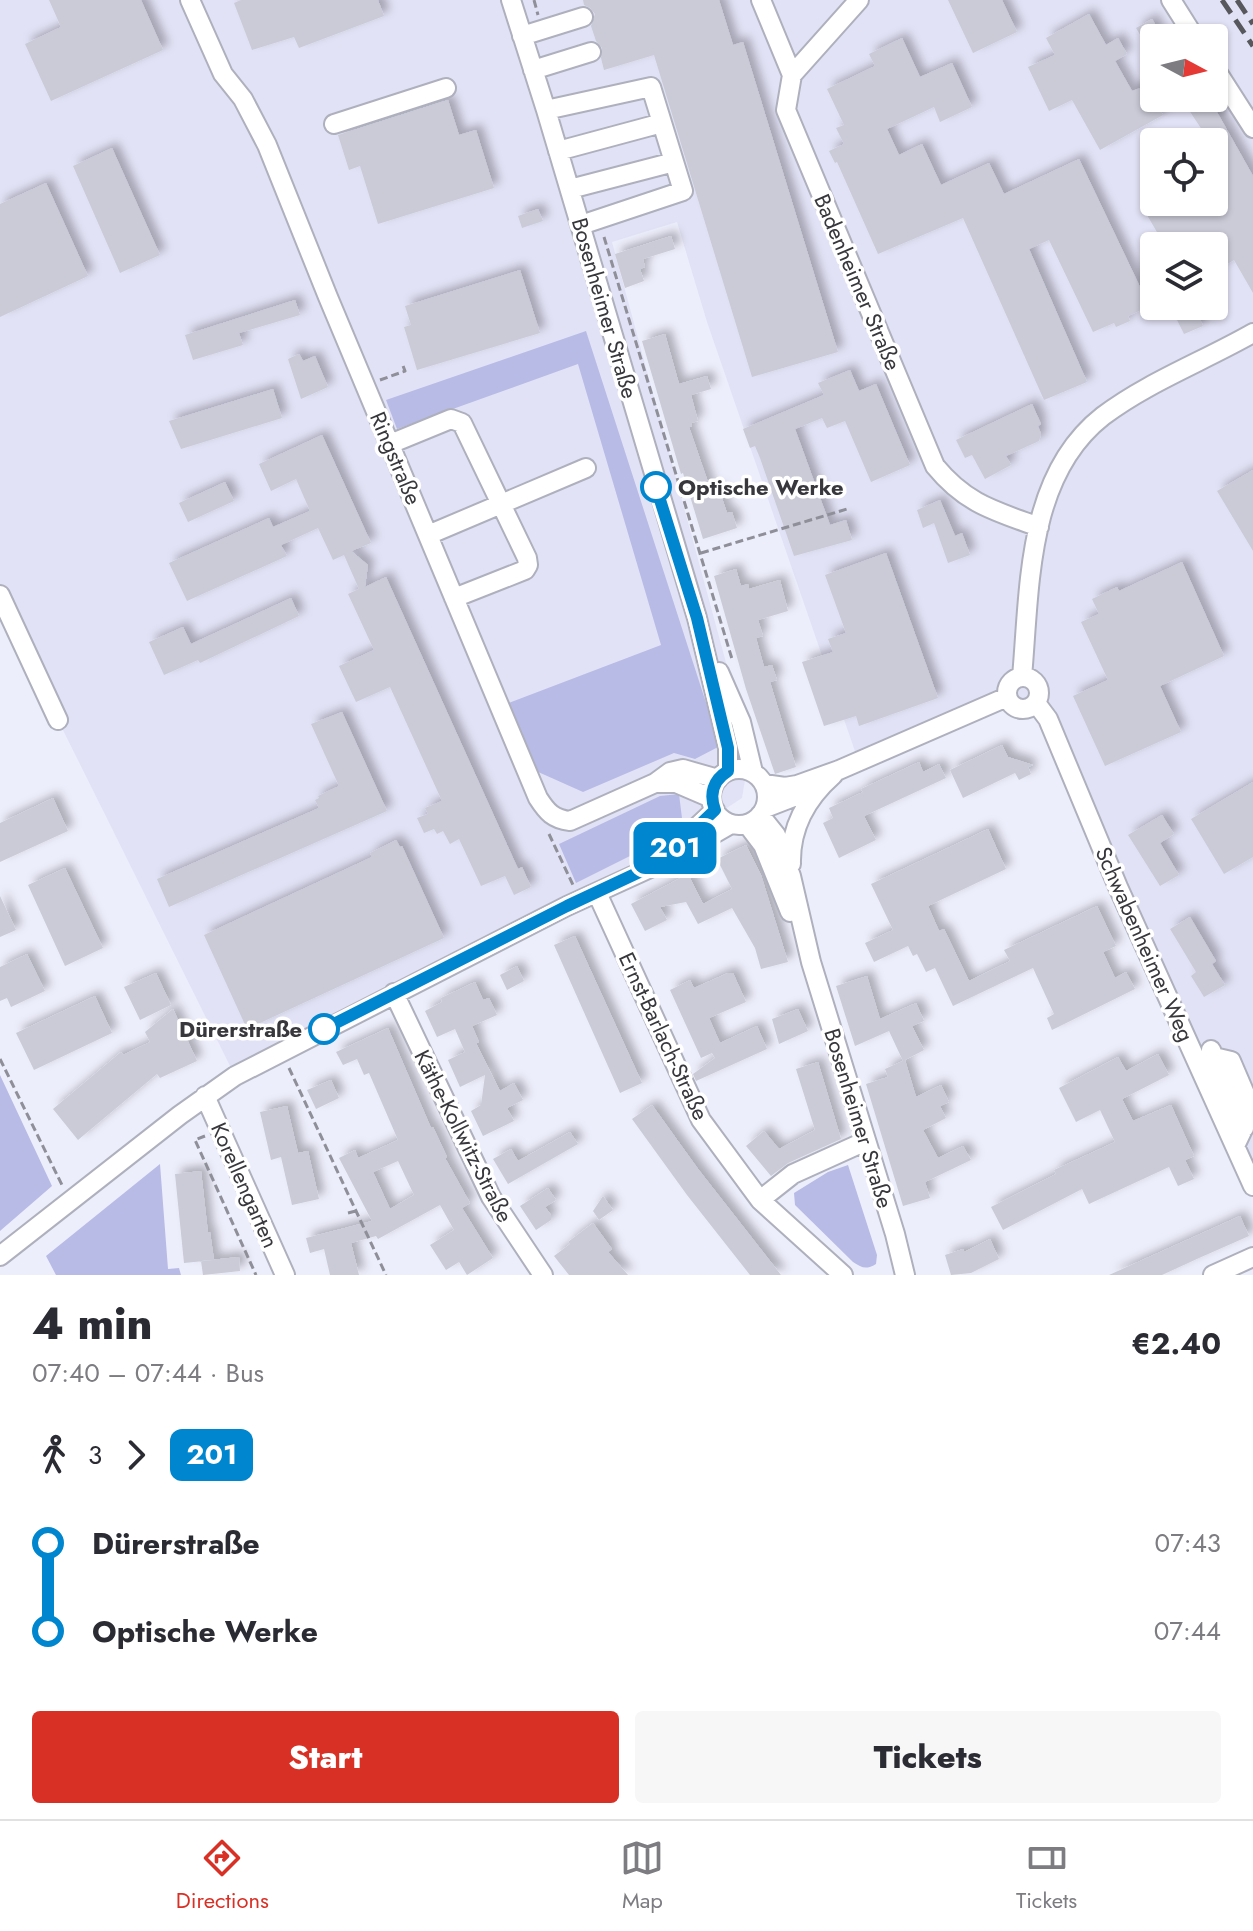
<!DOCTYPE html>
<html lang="en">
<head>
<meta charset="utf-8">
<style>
  :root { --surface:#fff; --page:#f7f7f7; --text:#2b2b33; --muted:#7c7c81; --line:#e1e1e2; --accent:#d93025 }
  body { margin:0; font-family:Jost,sans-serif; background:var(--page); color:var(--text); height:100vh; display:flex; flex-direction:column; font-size:30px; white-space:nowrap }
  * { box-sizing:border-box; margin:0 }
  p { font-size:26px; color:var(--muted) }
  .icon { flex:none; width:44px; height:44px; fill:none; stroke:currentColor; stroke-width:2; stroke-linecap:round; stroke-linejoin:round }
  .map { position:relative; height:1275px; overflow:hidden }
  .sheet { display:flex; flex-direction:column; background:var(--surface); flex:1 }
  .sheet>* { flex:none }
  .badge { padding:0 16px; border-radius:12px; font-size:28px; line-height:52px }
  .needle { width:52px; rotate:97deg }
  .buttons { position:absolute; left:1140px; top:24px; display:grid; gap:16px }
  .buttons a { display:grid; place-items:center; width:88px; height:88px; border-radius:8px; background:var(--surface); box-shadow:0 2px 6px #0004; font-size:40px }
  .map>.badge { position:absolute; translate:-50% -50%; box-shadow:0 0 0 4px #fff }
  .legs { display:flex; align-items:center; gap:12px; height:88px; padding:0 32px; font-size:26px }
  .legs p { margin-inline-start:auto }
  .headline { display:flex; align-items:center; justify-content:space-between; height:136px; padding:0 32px }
  h1 { font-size:44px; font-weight:800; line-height:60px }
  .cta { display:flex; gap:16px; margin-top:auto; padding:16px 32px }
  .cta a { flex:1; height:92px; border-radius:8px; background:var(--accent); color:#fff; font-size:32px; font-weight:800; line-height:92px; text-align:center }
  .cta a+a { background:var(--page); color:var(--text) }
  ul { padding:0 32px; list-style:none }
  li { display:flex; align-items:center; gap:28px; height:88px; font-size:30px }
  li i { display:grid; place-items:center; width:12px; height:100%; margin:0 10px; background:currentColor }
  li i::after { content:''; width:20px; height:20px; margin:-10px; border:6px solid; border-radius:50%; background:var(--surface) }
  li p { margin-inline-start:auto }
  li:first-child i { background:linear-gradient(#0000 50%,currentColor 0) }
  li:last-child i { background:linear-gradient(currentColor 50%,#0000 0) }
  .tab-bar { display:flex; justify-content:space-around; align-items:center; height:112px; border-top:2px solid var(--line); background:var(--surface); font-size:22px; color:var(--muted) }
  .tab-bar a { display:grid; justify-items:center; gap:4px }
  .tab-bar .active { color:var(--accent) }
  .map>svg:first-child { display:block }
  .built { fill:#e2e2f6; fill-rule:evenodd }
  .green { fill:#b8bbe6 }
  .building { fill:#cacbd7; fill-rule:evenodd; filter:url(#shadow) }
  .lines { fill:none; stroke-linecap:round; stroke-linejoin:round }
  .minor-casing { stroke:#afb0bd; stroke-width:22 }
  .path { stroke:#8e8f98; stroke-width:3; stroke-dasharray:8 4; stroke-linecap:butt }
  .minor { stroke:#fff; stroke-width:18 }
  .rail { stroke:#57585e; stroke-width:5; stroke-dasharray:16 8; stroke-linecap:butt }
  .line-1-casing { stroke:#fff; stroke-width:18 }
  .line-1 { stroke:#0086ce; stroke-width:12 }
  .stop-1-dot { fill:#fff; stroke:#0086ce; stroke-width:4 }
  .labels { text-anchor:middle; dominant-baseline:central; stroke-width:7; stroke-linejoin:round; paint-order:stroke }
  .street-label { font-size:22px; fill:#37373c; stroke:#fff }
  .stop-label { font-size:22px; font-weight:bold; fill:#37373c; stroke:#fff; text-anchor:start }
</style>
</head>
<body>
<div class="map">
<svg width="1253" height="1275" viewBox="0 0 1253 1275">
  <defs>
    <filter id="shadow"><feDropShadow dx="6" dy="-6" stdDeviation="4" flood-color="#0004"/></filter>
  </defs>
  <rect width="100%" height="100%" fill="#edeefb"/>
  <path class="built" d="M0,0H1253V1186L1032,706L1020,709L1010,702L858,760L707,322L677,222L612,242L750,751L742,798L666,848L645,868L235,1076L58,720L0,595ZM1154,38H1214V98H1154ZM1154,142H1214V202H1154ZM1154,246H1214V306H1154Z"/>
  <path class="green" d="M586,331L720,746L695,759L674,753L583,792L536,771L506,704L661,645L578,364L397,429L386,400Z
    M679,794L682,818L656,843L576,883L559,844L660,796Z
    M0,1075L52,1186L0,1231Z
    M160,1164L168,1269L179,1268L181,1275H56L46,1256Z
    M848,1165L877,1255L876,1264C866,1270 862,1268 853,1262L795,1205L794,1193L828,1172Z"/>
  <path class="building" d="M49,0H141L163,50L51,101L25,44L61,27Z
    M241,0H378L384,16L299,48L294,37L252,50L234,3Z
    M583,0H719L733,45L743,42L838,352L752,377L654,55L604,70L601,58L602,48L596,41L591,26L595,14L590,8L584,5Z
    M948,0H1002L1017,32L973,53Z
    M1089,14L1106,45L1118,38L1127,54L1115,61L1132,91L1146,86L1163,115L1100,150L1072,100L1049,111L1028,67L1055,55L1046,38Z
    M1152,19L1160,33L1144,41L1136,28Z
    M902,38L920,77L952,63L972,107L940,122L934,107L887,129L899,155L922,144L941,185L989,163L1004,194L1079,159L1140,287L1154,279V304L1128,316L1130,321L1116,327L1114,323L1093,332L1049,240L1029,249L1087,382L1044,400L963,218L878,254L837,162L835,163L829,151L844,144L836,128L844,125L827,89L875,66L869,54Z
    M1181,98H1209L1253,176V293L1234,260L1214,272V246H1165L1143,208L1154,202H1214V142H1210Z
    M448,100L459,135L476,130L494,188L378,224L360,166L349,170L338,135Z
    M112,148L160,255L120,273L73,166Z
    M46,183L88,276L0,317V204Z
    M538,209L543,221L522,228L518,216Z
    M671,236L675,249L643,259L645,267L640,269L644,281L625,288L615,254Z
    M520,270L540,333L417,370L404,327L411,325L405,306Z
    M295,300L300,315L239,333L243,345L193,360L185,335Z
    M1170,306H1194L1203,326L1184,334Z
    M665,334L679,384L707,376L711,389L691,395L698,421L691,423L692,426L689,427L711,491L719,489L727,513L732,512L737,528L703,539L683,473L681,474L642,341Z
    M299,354L303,361L315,356L328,387L301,399L288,359Z
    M850,370L859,391L876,384L910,465L871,482L845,421L827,428L822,418L795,429L830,525L846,520L852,540L794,556L760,458L755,446L750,448L743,429L824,395L818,383Z
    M273,389L282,418L181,449L169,421Z
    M1032,404L1041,424L1038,426L1041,434L1039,441L1006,456L1011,465L985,479L972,455L965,458L956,440Z
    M322,435L371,543L351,551L368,565L365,587L386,577L518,869L522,867L531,887L514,895L505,876L481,886L459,839L450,844L443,831L437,834L434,829L424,833L417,818L428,814L425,808L442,801L390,687L356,702L339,666L374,650L348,594L359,589L344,555L333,560L318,528L281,545L287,556L187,601L169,563L269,518L273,527L310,511L296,479L271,491L259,464Z
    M1253,470V551L1217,491Z
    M225,482L234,501L188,522L179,503Z
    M940,500L955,536L962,533L970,555L948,563L934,523L923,528L917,510Z
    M886,553L938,698L859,726L856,716L824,726L802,662L833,652L828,639L846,633L825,575Z
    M1182,562L1224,656L1160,686L1181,732L1105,766L1073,696L1108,680L1081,622L1099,614L1092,599L1117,587L1119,591Z
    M736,569L741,586L748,584L749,589L780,580L788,611L758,620L763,636L756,638L764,667L772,665L777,680L770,682L796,767L775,774L746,689L714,576Z
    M291,598L299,616L200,663L198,660L164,675L149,642L183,627L191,644Z
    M342,712L387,811L169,907L157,879L319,808L315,800L319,798L318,796L339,786L311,724Z
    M1002,745L1008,757L1033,765L1028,767L1031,774L1019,780L1015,773L963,798L950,770Z
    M919,762L923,772L939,764L946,778L864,816L876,840L839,858L823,823L833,818L829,808L863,792L861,789Z
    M1253,782V857L1224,874L1191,819Z
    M53,798L68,831L0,862V823Z
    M1162,815L1174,834L1160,843L1179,875L1160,886L1128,835Z
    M988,829L1006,869L928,906L939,931L944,929L969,981L1010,961L1004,950L1097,906L1116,946L1103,952L1115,978L1126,972L1135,989L1052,1030L1047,1018L1054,1014L1033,968L953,1006L935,968L926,972L917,954L913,956L908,946L874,962L865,943L893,930L871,884Z
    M396,840L400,847L402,846L444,938L247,1029L204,935L372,857L370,853Z
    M746,845L761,875L788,962L761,969L755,948L732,908L698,924L686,902L660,907L667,920L645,931L631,904L688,874L703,904L732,889L717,859Z
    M65,868L103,948L65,966L28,885Z
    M0,896L16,930L0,937Z
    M1190,917L1216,961L1212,964L1225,985L1204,997L1191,976L1196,972L1170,929Z
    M575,936L642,1083L620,1093L554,945Z
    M27,954L45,991L11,1007L7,998L0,1001V967Z
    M517,966L524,981L507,990L500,975Z
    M156,973L171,1005L140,1020L124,987Z
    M728,973H733L746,1002L709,1018L720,1043L757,1026L767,1049L696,1081L693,1074L715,1058L712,1053L701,1058L670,990L690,980L694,988Z
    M867,976L880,1019L916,1003L924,1021L912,1026L924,1050L903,1061L889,1031L855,1046L836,986Z
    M475,982L483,1000L489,998L497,1015L472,1026L479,1042L476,1043L500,1091L514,1083L523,1100L507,1108L514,1121L483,1136L471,1111L481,1105L485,1075L460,1087L448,1060L465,1052L455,1029L437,1037L425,1011L442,1002L441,998Z
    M95,996L112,1033L34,1070L16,1033Z
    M173,1009L197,1061L160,1078L157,1074L78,1140L53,1109L121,1052L123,1055L150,1042L145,1032Z
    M798,1009L808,1031L779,1044L772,1019Z
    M388,1028L431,1128L433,1127L447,1157L445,1158L470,1203L462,1208L493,1258L467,1275L459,1262L446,1270L430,1245L454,1230L440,1205L378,1239L376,1236L351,1243L359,1275H330L324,1249L310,1253L306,1238L372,1221L339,1158L355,1150L358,1158L398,1140L369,1073L364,1075L357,1059L343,1065L336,1052ZM398,1161L414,1195L390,1209L373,1172Z
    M1158,1054L1169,1075L1122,1099L1133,1121L1171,1105L1194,1156L1185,1160L1194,1179L1178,1186L1169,1167L1089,1204L1082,1189L1003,1230L991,1207L1056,1174L1054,1170L1115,1142L1100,1110L1076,1122L1059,1088L1118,1057L1126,1071Z
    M905,1060L916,1097L941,1085L949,1102L940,1106L946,1118L923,1130L938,1158L963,1146L971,1160L925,1182L930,1198L903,1206L866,1084L888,1077L885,1069Z
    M818,1062L841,1139L788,1163L771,1176L746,1146L764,1131L779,1149L815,1130L796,1069Z
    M331,1080L339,1098L316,1109L307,1090Z
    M652,1105L698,1169L781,1275H750L687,1195L632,1119Z
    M287,1106L298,1153L308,1151L319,1199L292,1205L281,1157L271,1160L260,1112Z
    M570,1132L578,1144L508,1184L493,1159L511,1149L518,1161Z
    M201,1171L208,1233L210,1232L214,1260L184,1263L175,1174Z
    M548,1188L556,1200L545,1207L551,1215V1220L536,1230L520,1206Z
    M603,1196L613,1210L599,1220L593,1211Z
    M1240,1216L1249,1236L1199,1258L1162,1275H1109Z
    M593,1223L612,1249L608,1252L628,1275H569L554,1256L570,1244L568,1242Z
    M990,1239L999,1259L971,1273L951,1275L945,1255L963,1249L964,1252Z
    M239,1257L240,1271L203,1275L201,1261Z"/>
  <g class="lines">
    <g class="minor-casing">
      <path id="minor" d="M190,0L223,74L243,99L267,145L328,297L538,798C547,812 553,819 570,821L655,783L670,772L683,769L718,779
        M511,0L546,110L697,618L728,748V771
        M761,0L792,75
        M859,0L792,75L786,110L935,466C966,504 995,511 1039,527
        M1171,0L1195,38
        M522,36L583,17
        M1214,67L1253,128
        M533,70L591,52
        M546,110L651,87L683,191L581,225
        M334,124L446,88
        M558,151L662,123
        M570,189L674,162
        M390,444L451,419L462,423L527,558L528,565L525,570L454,598
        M428,535L586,468
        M0,595L58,720
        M719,672L741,722L753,772
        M1007 693a16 16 0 1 1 32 0a16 16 0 1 1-32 0Z
        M1022,677C1030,588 1026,476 1103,416C1148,382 1204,361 1253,333
        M1036,703L1048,719L1118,887L1253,1186
        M711 797a28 28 0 1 1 56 0a28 28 0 1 1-56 0Z
        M655,783H676L711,798
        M764,784L785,787L797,785L839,770L1007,697
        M765,808L814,789
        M760,815L776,835L791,876L811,962L895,1234L905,1275
        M747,824L763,845L790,912
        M670,852L715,810
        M791,864C790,828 807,798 833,775
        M597,893L701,1120L760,1200L843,1275
        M394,993L491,1197L543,1275
        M1211,1050L1244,1128
        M1214,1057L1231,1061L1252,1110L1235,1146
        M205,1096L285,1275
        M760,1200L793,1174L866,1141
        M0,1256L180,1115L235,1076L567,906L672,858L731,824
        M1213,1275L1253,1257"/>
    </g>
    <path class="path" d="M534,0L538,15
      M604,237L732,659
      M380,380L405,371L402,363
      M701,553L847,509
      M549,834L573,885
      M0,1059L62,1185
      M289,1068L386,1275
      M205,1136L195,1140L256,1275
      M348,1213L356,1211"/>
    <use href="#minor" class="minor"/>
    <path class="rail" d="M1222,0L1253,46
      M1237,0L1253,24"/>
  </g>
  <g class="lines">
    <g class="line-1-casing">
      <path id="line-1" d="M324,1029L567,906L648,868L670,853L715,810C709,794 713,780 728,771V748L697,618L656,487"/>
    </g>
    <use href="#line-1" class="line-1"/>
  </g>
  <g class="stop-1-dot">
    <circle cx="656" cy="487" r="14"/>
    <circle cx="324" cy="1029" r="14"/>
  </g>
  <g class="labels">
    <g class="street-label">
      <text transform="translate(858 282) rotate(67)">Badenheimer Straße</text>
      <text transform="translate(605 308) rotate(74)">Bosenheimer Straße</text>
      <text transform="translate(396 458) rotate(67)">Ringstraße</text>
      <text transform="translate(1145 944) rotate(66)">Schwabenheimer Weg</text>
      <text transform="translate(664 1036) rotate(65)">Ernst-Barlach-Straße</text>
      <text transform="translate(859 1118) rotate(73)">Bosenheimer Straße</text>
      <text transform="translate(464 1136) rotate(63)">Käthe-Kollwitz-Straße</text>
      <text transform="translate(245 1185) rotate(66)">Korellengarten</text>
    </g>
    <g class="stop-label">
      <text x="678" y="487">Optische Werke</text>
      <text x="302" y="1029" text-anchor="end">Dürerstraße</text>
    </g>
  </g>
</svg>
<div class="buttons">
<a><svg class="needle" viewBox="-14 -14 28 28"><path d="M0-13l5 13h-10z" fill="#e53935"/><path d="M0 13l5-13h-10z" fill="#7c7c81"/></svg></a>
<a><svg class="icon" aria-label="locate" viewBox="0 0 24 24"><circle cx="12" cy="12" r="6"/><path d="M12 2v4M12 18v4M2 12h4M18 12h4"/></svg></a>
<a><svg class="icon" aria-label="layers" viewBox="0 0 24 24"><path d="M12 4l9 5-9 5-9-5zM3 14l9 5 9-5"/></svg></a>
</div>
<b class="badge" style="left:675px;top:848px;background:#0086ce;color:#fff">201</b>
</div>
<section class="sheet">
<div class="headline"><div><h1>4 min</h1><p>07:40 – 07:44 · Bus</p></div><b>€2.40</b></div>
<div class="legs"><svg class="icon" aria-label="walk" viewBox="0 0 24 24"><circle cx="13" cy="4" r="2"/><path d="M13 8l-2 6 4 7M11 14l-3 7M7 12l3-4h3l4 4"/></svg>3<svg class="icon" aria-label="forward" viewBox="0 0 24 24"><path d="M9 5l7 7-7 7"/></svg><b class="badge" style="background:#0086ce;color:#fff">201</b></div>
<ul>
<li><i style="color:#0086ce"></i><b>Dürerstraße</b><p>07:43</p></li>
<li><i style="color:#0086ce"></i><b>Optische Werke</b><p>07:44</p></li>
</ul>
<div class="cta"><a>Start</a><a>Tickets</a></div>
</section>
<nav class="tab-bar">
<a class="active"><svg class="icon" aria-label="directions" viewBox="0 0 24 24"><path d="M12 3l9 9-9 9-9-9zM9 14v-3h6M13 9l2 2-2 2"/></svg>Directions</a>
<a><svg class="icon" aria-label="map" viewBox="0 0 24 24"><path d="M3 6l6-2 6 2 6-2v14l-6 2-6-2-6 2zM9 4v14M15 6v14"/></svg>Map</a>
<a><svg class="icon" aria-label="tickets" viewBox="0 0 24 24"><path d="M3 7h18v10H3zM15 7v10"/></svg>Tickets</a>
</nav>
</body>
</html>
